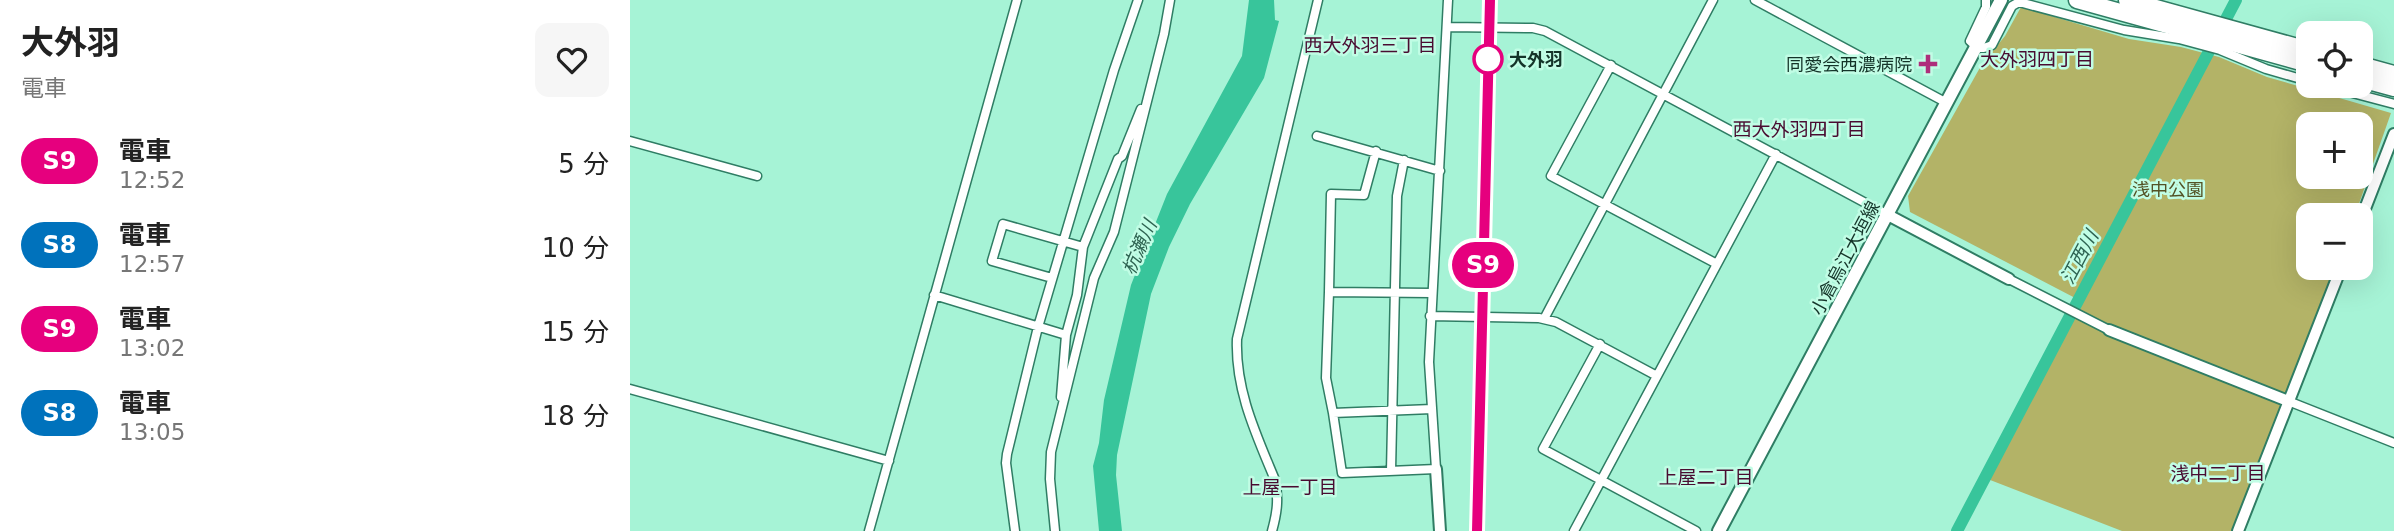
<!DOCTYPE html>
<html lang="ja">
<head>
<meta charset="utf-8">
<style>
  :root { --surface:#fff; --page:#f6f6f6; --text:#222; --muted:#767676 }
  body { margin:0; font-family:"DejaVu Sans","Noto Sans JP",sans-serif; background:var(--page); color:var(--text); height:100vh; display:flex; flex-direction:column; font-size:26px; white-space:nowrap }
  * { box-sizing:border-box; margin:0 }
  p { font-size:23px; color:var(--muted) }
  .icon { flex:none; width:38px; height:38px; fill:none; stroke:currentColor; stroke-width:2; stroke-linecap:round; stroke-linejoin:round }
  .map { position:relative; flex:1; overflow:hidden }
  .details { display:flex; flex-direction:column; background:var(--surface); width:630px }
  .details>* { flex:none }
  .badge { padding:0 14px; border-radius:23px; font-size:24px; line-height:46px }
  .fabs { position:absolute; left:1666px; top:21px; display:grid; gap:14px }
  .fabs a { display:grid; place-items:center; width:77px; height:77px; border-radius:14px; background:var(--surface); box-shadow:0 7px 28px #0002; font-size:35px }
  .map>.badge { position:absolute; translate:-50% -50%; box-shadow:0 0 0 4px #fff }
  .round { display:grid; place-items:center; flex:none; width:74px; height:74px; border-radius:14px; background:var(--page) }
  .headline { display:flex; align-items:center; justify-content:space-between; height:119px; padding:0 21px }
  h1 { font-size:33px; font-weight:700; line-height:52px }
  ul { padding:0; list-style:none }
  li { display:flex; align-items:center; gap:21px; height:84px; padding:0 21px }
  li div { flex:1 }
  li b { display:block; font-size:26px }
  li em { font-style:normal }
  li .badge { min-width:77px; font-weight:700; text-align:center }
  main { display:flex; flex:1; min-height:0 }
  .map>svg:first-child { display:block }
  .green { fill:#b3b367; fill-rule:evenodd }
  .water { fill:#38c59b }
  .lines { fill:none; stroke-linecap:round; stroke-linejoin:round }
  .river { stroke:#38c59b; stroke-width:12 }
  .minor-casing { stroke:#2f7d64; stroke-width:11 }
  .tertiary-casing { stroke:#2f7d64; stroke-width:14 }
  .secondary-casing { stroke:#2f7d64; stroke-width:16 }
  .motorway-casing { stroke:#2f7d64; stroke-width:19 }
  .minor { stroke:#fff; stroke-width:8 }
  .tertiary { stroke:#fff; stroke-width:10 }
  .secondary { stroke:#fff; stroke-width:12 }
  .motorway { stroke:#fff; stroke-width:16 }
  .rail-casing { stroke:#366051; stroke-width:4.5 }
  .rail { stroke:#c1fde5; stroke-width:2; stroke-dasharray:5; stroke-linecap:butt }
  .line-casing { stroke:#fff; stroke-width:16 }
  .line { stroke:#e6007e; stroke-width:10 }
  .stop-dot { fill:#fff; stroke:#e6007e; stroke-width:3.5 }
  .poi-dot { fill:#ae2e7b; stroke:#c1fde5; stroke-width:2.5 }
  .labels { text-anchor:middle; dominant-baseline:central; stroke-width:5; stroke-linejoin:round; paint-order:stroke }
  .stop-label { font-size:18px; font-weight:bold; fill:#143429; stroke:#c1fde5; text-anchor:start }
  .poi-label { font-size:18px; fill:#143429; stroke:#c1fde5; text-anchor:end }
  .park-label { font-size:18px; fill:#535225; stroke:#c1fde5 }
  .street-label { font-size:18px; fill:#143429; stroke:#c1fde5 }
  .neighbourhood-label { font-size:19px; fill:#490c31; stroke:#c1fde5 }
  .water-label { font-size:19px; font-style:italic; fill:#2e6351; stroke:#c1fde5 }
</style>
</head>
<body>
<main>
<section class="details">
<div class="headline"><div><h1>大外羽</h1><p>電車</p></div><a class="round"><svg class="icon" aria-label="heart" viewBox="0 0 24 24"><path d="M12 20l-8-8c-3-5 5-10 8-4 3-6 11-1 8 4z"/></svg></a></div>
<ul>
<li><span class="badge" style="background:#e6007e;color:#fff">S9</span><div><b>電車</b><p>12:52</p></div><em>5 分</em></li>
<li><span class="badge" style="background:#0072bc;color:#fff">S8</span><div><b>電車</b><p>12:57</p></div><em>10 分</em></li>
<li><span class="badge" style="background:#e6007e;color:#fff">S9</span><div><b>電車</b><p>13:02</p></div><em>15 分</em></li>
<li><span class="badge" style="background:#0072bc;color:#fff">S8</span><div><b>電車</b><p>13:05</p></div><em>18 分</em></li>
</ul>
</section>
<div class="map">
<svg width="1764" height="531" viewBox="0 0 1764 531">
  <rect width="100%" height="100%" fill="#a6f3d6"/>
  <path class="green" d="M1391,7L1499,39L1551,47L1589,57L1637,77L1761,113L1725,215H1678V268H1704L1603,531H1492L1355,478L1449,300L1280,212L1278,196L1352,64L1375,36ZM1678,124H1731V177H1678Z"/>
  <path class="water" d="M619,0H644L645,20L649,21L634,78L560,204L539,247L521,294L487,455L486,475L492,531H469L463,466L469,443L474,400L501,285L537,194L612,56Z"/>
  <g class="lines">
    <path class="river" d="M1327,531L1606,0"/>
    <g class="minor-casing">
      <path id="minor" d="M1125,0L1317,103
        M1356,0V7L1340,41C1348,49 1351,50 1362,45L1382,6L1389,2L1494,30L1549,39L1590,50L1636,69L1678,81
        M818,27L903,28L915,31L1258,215
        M981,65L921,176L1087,264
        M1696,86L1764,104
        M687,136L810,171
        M0,141L127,176
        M746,151L734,195L701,194L699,292L802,293
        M422,278L362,261L373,224L453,247
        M1379,279L1479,330
        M699,292L696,378L703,413
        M304,295L436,335
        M800,316L909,318L926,322L1027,376
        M914,319L1083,0
        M970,344L913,449L1066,531
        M0,389L259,461
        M431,397L436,335L447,295L453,247L488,159L492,156L511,109
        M1658,401L1764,443
        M802,409L703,413L712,473L806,469L799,362L818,0
        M761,471L767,196L774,160
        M239,531L387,0
        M385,531L376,463L377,454L408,327L484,70L508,0
        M425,531L420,479L421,452L464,278L484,232L534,34L540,0
        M642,531C647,513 649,499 645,480C626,434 605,390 607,339L688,0
        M944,531L1146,154"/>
    </g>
    <g class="tertiary-casing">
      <path id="tertiary" d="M1258,215L1379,279
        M1731,219L1764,134
        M1479,330L1658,401
        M806,469L810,531
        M1608,531L1711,268"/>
    </g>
    <g class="secondary-casing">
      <path id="secondary" d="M1089,531L1371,0"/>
    </g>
    <g class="motorway-casing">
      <path id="motorway" d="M1447,0L1678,64
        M1497,0L1678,50
        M1731,65L1764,74
        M1731,79L1764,88"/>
    </g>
    <use href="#minor" class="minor"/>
    <use href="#tertiary" class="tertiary"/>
    <use href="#secondary" class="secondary"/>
    <use href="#motorway" class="motorway"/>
    <g class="rail-casing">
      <path id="rail" d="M847,531L860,0"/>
    </g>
    <use href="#rail" class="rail"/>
  </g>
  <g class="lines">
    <g class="line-casing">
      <path id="line" d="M847,531L860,0"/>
    </g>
    <use href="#line" class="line"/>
  </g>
  <circle class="stop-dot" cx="858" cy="59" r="14"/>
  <path class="poi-dot" d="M1294.5 53.5h7v7h7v7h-7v7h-7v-7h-7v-7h7z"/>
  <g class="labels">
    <g class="stop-label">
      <text x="879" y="59">大外羽</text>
    </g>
    <g class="poi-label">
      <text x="1282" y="64">同愛会西濃病院</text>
    </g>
    <g class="park-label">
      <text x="1538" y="189">浅中公園</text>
    </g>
    <g class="street-label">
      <text transform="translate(1215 258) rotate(-62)">小倉烏江大垣線</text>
    </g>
    <g class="neighbourhood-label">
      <text x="740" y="45">西大外羽三丁目</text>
      <text x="1407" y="59">大外羽四丁目</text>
      <text x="1169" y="129">西大外羽四丁目</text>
      <text x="1588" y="473">浅中二丁目</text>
      <text x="1076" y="477">上屋二丁目</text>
      <text x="660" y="487">上屋一丁目</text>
    </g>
    <g class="water-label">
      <text transform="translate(509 247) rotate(-66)">杭瀬川</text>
      <text transform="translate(1449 257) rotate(-62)">江西川</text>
    </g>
  </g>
</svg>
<div class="fabs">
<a><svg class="icon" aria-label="locate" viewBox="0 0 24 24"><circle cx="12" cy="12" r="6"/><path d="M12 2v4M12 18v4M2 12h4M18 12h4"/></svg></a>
<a>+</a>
<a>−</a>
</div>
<b class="badge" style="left:853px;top:265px;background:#e6007e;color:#fff">S9</b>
</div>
</main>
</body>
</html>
